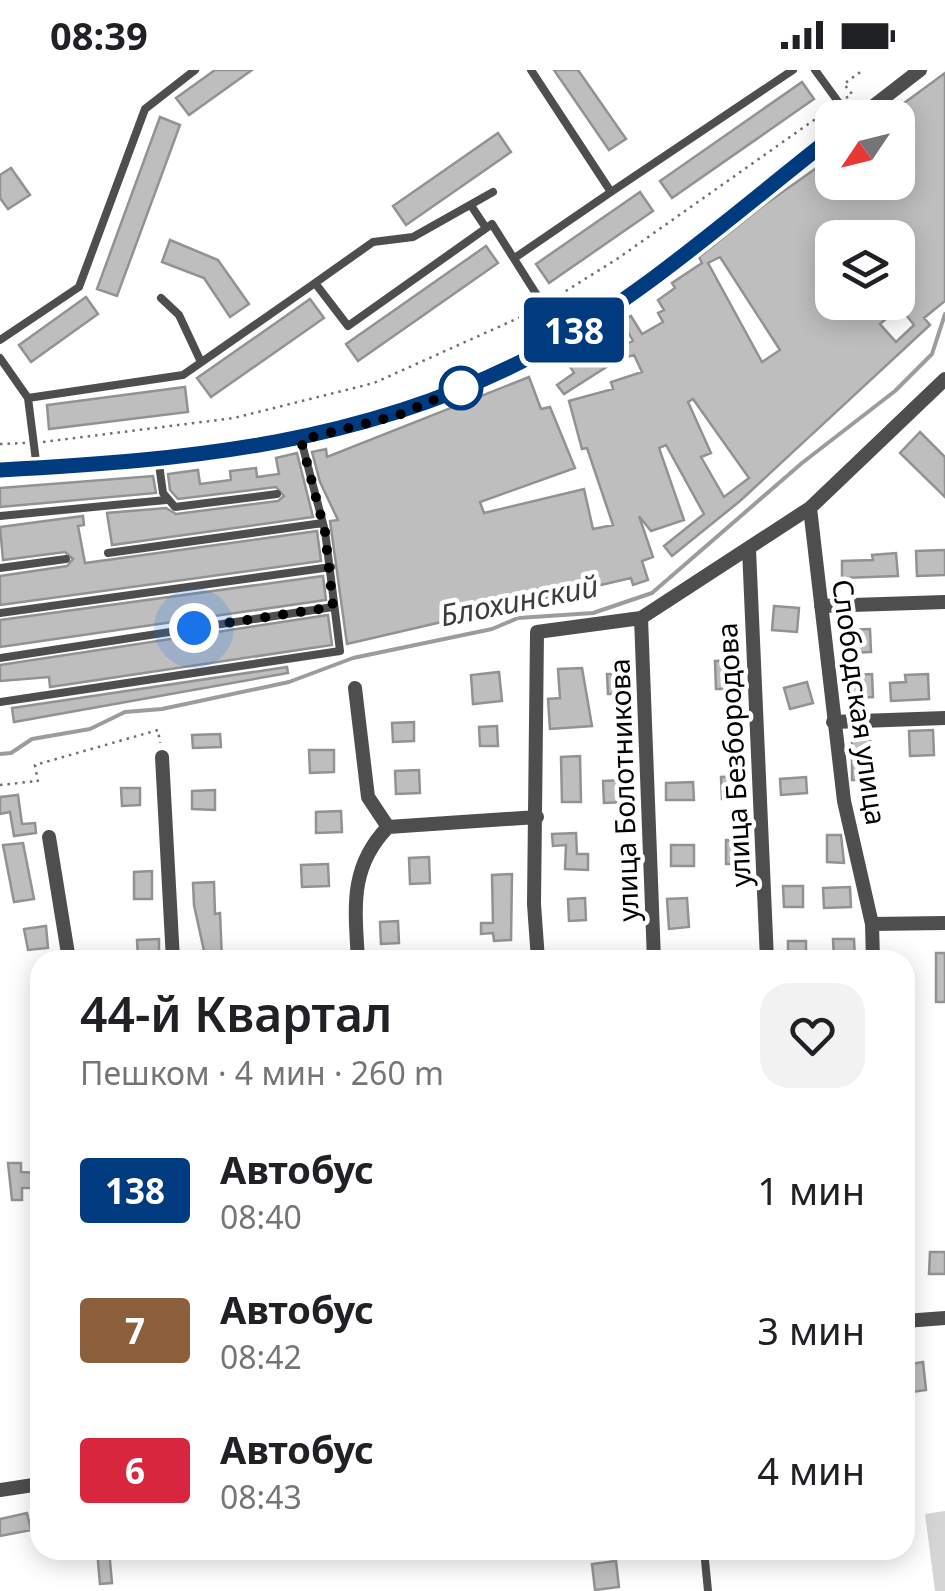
<!DOCTYPE html>
<html lang="ru">
<head>
<meta charset="utf-8">
<style>
  :root { --surface:#fff; --page:#f2f2f2; --text:#202124; --muted:#757577 }
  body { margin:0; font-family:"Noto Sans",sans-serif; background:var(--page); color:var(--text); height:100vh; display:flex; flex-direction:column; font-size:38px; white-space:nowrap }
  * { box-sizing:border-box; margin:0 }
  p { font-size:32px; color:var(--muted) }
  .icon { flex:none; width:55px; height:55px; fill:none; stroke:currentColor; stroke-width:2; stroke-linecap:round; stroke-linejoin:round }
  .map { position:relative; flex:1; overflow:hidden }
  .panel { position:absolute; left:30px; top:880px; width:885px; height:610px; display:flex; flex-direction:column; background:var(--surface); border-radius:30px; box-shadow:0 5px 25px #0003 }
  .panel>* { flex:none }
  .badge { padding:0 20px; border-radius:8px; font-size:35px; line-height:65px }
  .needle { width:65px; rotate:235deg }
  .controls { position:absolute; left:815px; top:30px; display:grid; gap:20px }
  .controls a { display:grid; place-items:center; width:100px; height:100px; border-radius:20px; background:var(--surface); box-shadow:0 5px 25px #0003; font-size:50px }
  .you { position:absolute; width:50px; height:50px; margin:-25px; border:8px solid #fff; border-radius:50%; background:#1a73e8; box-shadow:0 0 0 15px #1a73e833 }
  .map>.badge { position:absolute; translate:-50% -50%; box-shadow:0 0 0 5px #fff }
  .round { display:grid; place-items:center; flex:none; width:105px; height:105px; border-radius:30px; background:var(--page) }
  .head { display:flex; align-items:center; justify-content:space-between; height:170px; padding:0 50px }
  h1 { font-size:48px; font-weight:600; line-height:75px }
  ul { padding:0; list-style:none }
  li { display:flex; align-items:center; gap:30px; height:140px; padding:0 50px }
  li div { flex:1 }
  li b { display:block; font-size:38px }
  li em { font-style:normal }
  li .badge { min-width:110px; font-weight:700; text-align:center }
  .status { display:flex; justify-content:space-between; align-items:center; height:70px; padding:0 50px; background:var(--surface); direction:ltr }
  .status svg { height:28px; fill:currentColor }
  .map>svg:first-child { display:block }
  .green { fill:#d5d5d5 }
  .lines { fill:none; stroke-linecap:round; stroke-linejoin:round }
  .stream { stroke:#9c9c9c; stroke-width:4 }
  .building { fill:#bebebe; stroke:#929292; stroke-width:2.5; fill-rule:evenodd }
  .path { stroke:#707070; stroke-width:2.5; stroke-dasharray:2.5 5; stroke-linecap:butt }
  .service { stroke:#4e4e4e; stroke-width:8 }
  .minor { stroke:#4e4e4e; stroke-width:14 }
  .line-casing { stroke:#fff; stroke-width:22 }
  .line { stroke:#003b80; stroke-width:15 }
  .walk { stroke:#000; stroke-width:10; stroke-dasharray:0 18 }
  .stop-dot { fill:#fff; stroke:#003b80; stroke-width:5 }
  .labels { text-anchor:middle; dominant-baseline:central; stroke-width:9; stroke-linejoin:round; paint-order:stroke }
  .street-label { font-size:28px; fill:#000; stroke:#fff }
  .water-label { font-size:30px; font-style:italic; fill:#3d3d3d; stroke:#fff }
</style>
</head>
<body>
<div class="status"><b>08:39</b><svg viewBox="0 0 49 12"><path d="M0 12V9h3v3zM5 12V6h3v6zM10 12V3h3v9zM15 12V0h3v12zM26 1h20v11H26zM47 4h2v5h-2z"/></svg></div>
<div class="map">
<svg width="945" height="1521" viewBox="0 0 945 1521">
  <rect width="100%" height="100%" fill="#fff"/>
  <path class="green" d="M945,1441V1521H935L925,1444Z"/>
  <g class="lines">
    <path class="stream" d="M0,684L11,683L32,669L90,659L125,642L162,639L289,612L353,588L492,559L518,548L593,543L652,523L802,393L895,321L932,284L945,244"/>
  </g>
  <path class="building" d="M215,0H252L189,45L176,28Z
    M554,0H578L626,69L609,80Z
    M945,3V231L924,248L930,255L740,431L672,486L664,476L704,444L666,375L659,378L684,450L651,461L639,446L653,487L642,491L648,510L633,515L631,508L347,574L330,451L338,450L320,412L312,382L326,379L327,387L529,307L541,339L550,337L575,398L480,432L484,443L584,419L593,459L613,455L587,378L582,379L569,331L613,319L611,312L642,302L634,285L619,289L564,324L557,315L574,303L561,282L595,262L606,281L633,271L622,251L631,246L642,264L663,252L658,243L664,240L658,230L675,218L672,213L702,193L699,187L760,138L832,87V112H898V67L914,55L900,36ZM832,168H898V232H832ZM720,187L780,280L762,292L708,193ZM900,237L914,255L896,272L880,254ZM693,329L749,408L724,427L701,387L711,383L688,332Z
    M802,12L814,29L672,128L660,111Z
    M160,47L180,55L117,226L97,219Z
    M498,63L511,82L406,155L393,136Z
    M11,98L30,125L8,139L0,128V105Z
    M640,122L653,141L549,213L536,194Z
    M170,170L218,190L249,234L230,247L204,208L162,192Z
    M486,176L498,193L358,291L346,274Z
    M86,227L98,244L31,292L19,275Z
    M310,229L324,248L211,327L197,308Z
    M185,317L188,342L49,359L47,335Z
    M920,362L945,387V427L900,383Z
    M297,383L313,447L112,475L107,443L166,438L176,444L278,431L284,426L276,417L178,429L170,420L168,404L198,400L200,414L231,410L230,401L256,398L257,407L279,404L276,388Z
    M153,406L156,423L0,437V418Z
    M83,446L84,455L78,456L85,493L317,461L321,491L0,535V506L67,496L73,489L65,482L3,490L0,457Z
    M945,480V505L917,506L916,481Z
    M896,483L898,506L842,508V491L873,490L872,485Z
    M323,506L326,530L0,577V550Z
    M774,536L799,538L797,562L772,560Z
    M328,545L332,575L50,617L49,607L0,611V595Z
    M870,559L871,582L844,583L843,560Z
    M735,590L736,619H716L715,591Z
    M287,597L288,603L14,652L12,638Z
    M582,598L592,656L550,659L548,629L560,628L558,599Z
    M499,602L502,631L473,634L471,605Z
    M607,604H626V624H608Z
    M872,604L873,627L851,628L850,605Z
    M928,604L929,629L891,631L890,613L906,612L905,605Z
    M807,612L813,633L790,639L784,618Z
    M414,652V671L393,672L392,653Z
    M497,656L498,676H480L479,657Z
    M933,660L934,685L910,686L909,661Z
    M220,664L221,677L193,678L192,665Z
    M870,665V692H864L865,710H852V666Z
    M309,680H334V702L310,703Z
    M580,686L581,732H562L561,687Z
    M419,700L420,723L396,724L395,701Z
    M744,706V728L722,729L721,707Z
    M806,707L807,723L781,725L780,709Z
    M626,710L627,732L604,733L603,711Z
    M693,712L694,730H666V713Z
    M121,718H140V735L122,736Z
    M215,720V740L192,739V721Z
    M18,725L22,754L35,753L36,763L14,766L10,742L0,744V727Z
    M341,741L342,762L316,763V742Z
    M576,763L577,784H588V800L565,799L566,775L553,776L552,764Z
    M827,765H841L844,793L827,792Z
    M726,770L748,771L747,794H726Z
    M23,773L34,829L14,832L3,775Z
    M671,775H694V796H671Z
    M429,787L430,813L410,814L409,788Z
    M328,794L329,816L302,817L301,795Z
    M152,801V829H134V802Z
    M512,804L511,870L494,871L493,863L481,864V853H493L492,805Z
    M214,812L215,844L220,843L222,890H206L194,835L193,813Z
    M783,816H803V837H784Z
    M850,817L851,837L824,838L823,818Z
    M585,828L586,850L569,851L568,829Z
    M687,828L689,857L669,859L667,829Z
    M398,851L399,873L381,874L380,852Z
    M46,856L48,878L28,880L24,859Z
    M159,869V890H138L137,870Z
    M833,869H854L855,890H834Z
    M788,871H806V890H788Z
    M936,883H945V932H936Z
    M8,1093H21V1102L40,1103V1118H22V1130H12Z
    M930,1182H945V1204H929Z
    M923,1292L926,1320L905,1323V1295Z
    M27,1443L31,1460L0,1466V1449Z
    M97,1480H109L112,1513L100,1514Z
    M616,1491L619,1517L595,1520L592,1494Z"/>
  <g class="lines">
    <path class="path" d="M846,28L852,24L844,14L863,0
      M553,229L617,189L831,38
      M43,372L234,348L374,313L534,241
      M0,374L25,373
      M38,712L35,695L158,660L160,673
      M0,715L37,711"/>
    <path class="service" d="M815,0L850,48
      M611,122L793,0
      M472,137L486,158
      M516,187L611,122L531,0
      M315,213L373,172L413,167L493,122
      M161,228L179,245L201,292
      M0,270L79,217L145,39L195,0
      M0,288L28,328
      M158,387L163,423L175,437L277,424
      M37,399L28,328L183,305L315,213L348,256L492,154L564,268
      M0,446L166,430
      M108,483L323,453
      M0,498L66,489
      M0,543L331,497
      M0,588L333,537
      M0,632L340,581L325,461L301,370
      M704,1480L708,1521"/>
    <path class="minor" d="M858,48L920,0
      M0,401C189,390 368,374 538,283C642,228 739,139 832,67
      M810,438L844,731L872,854L873,890
      M749,479L767,890
      M821,536L945,532
      M641,548L654,890
      M355,618L368,727L388,757C349,797 355,838 358,890
      M833,652L945,648
      M162,687L173,890
      M388,757L537,747
      M49,767L69,890
      M872,854L945,853
      M538,890L534,834L537,562L641,548L810,438L945,309
      M905,1251L945,1248
      M0,1420L40,1414"/>
  </g>
  <g class="lines">
    <g class="line-casing">
      <path id="line" d="M0,400C190,390 367,374 538,283C639,229 741,138 832,67"/>
    </g>
    <use href="#line" class="line"/>
    <path class="walk" d="M194,558L333,537L325,462L301,370L399,345L461,318"/>
  </g>
  <circle class="stop-dot" cx="461" cy="318" r="20"/>
  <g class="labels">
    <g class="street-label">
      <text transform="translate(860 632) rotate(82)">Слободская улица</text>
      <text transform="translate(733 685) rotate(-93)">улица Безбородова</text>
      <text transform="translate(623 720) rotate(-92)">улица Болотникова</text>
    </g>
    <g class="water-label">
      <text transform="translate(519 530) rotate(-11)">Блохинский</text>
    </g>
  </g>
</svg>
<div class="controls">
<a><svg class="needle" viewBox="-14 -14 28 28"><path d="M0-13l5 13h-10z" fill="#e53935"/><path d="M0 13l5-13h-10z" fill="#757577"/></svg></a>
<a><svg class="icon" aria-label="layers" viewBox="0 0 24 24"><path d="M12 4l9 5-9 5-9-5zM3 14l9 5 9-5"/></svg></a>
</div>
<div class="you" style="left:194px;top:558px"></div>
<b class="badge" style="left:574px;top:260px;background:#003b80;color:#fff">138</b>
<section class="panel">
<div class="head"><div><h1>44-й Квартал</h1><p>Пешком · 4 мин · 260 m</p></div><a class="round"><svg class="icon" aria-label="heart" viewBox="0 0 24 24"><path d="M12 20l-8-8c-3-5 5-10 8-4 3-6 11-1 8 4z"/></svg></a></div>
<ul>
<li><span class="badge" style="background:#003b80;color:#fff">138</span><div><b>Автобус</b><p>08:40</p></div><em>1 мин</em></li>
<li><span class="badge" style="background:#8b5e3c;color:#fff">7</span><div><b>Автобус</b><p>08:42</p></div><em>3 мин</em></li>
<li><span class="badge" style="background:#d7263d;color:#fff">6</span><div><b>Автобус</b><p>08:43</p></div><em>4 мин</em></li>
</ul>
</section>
</div>
</body>
</html>
